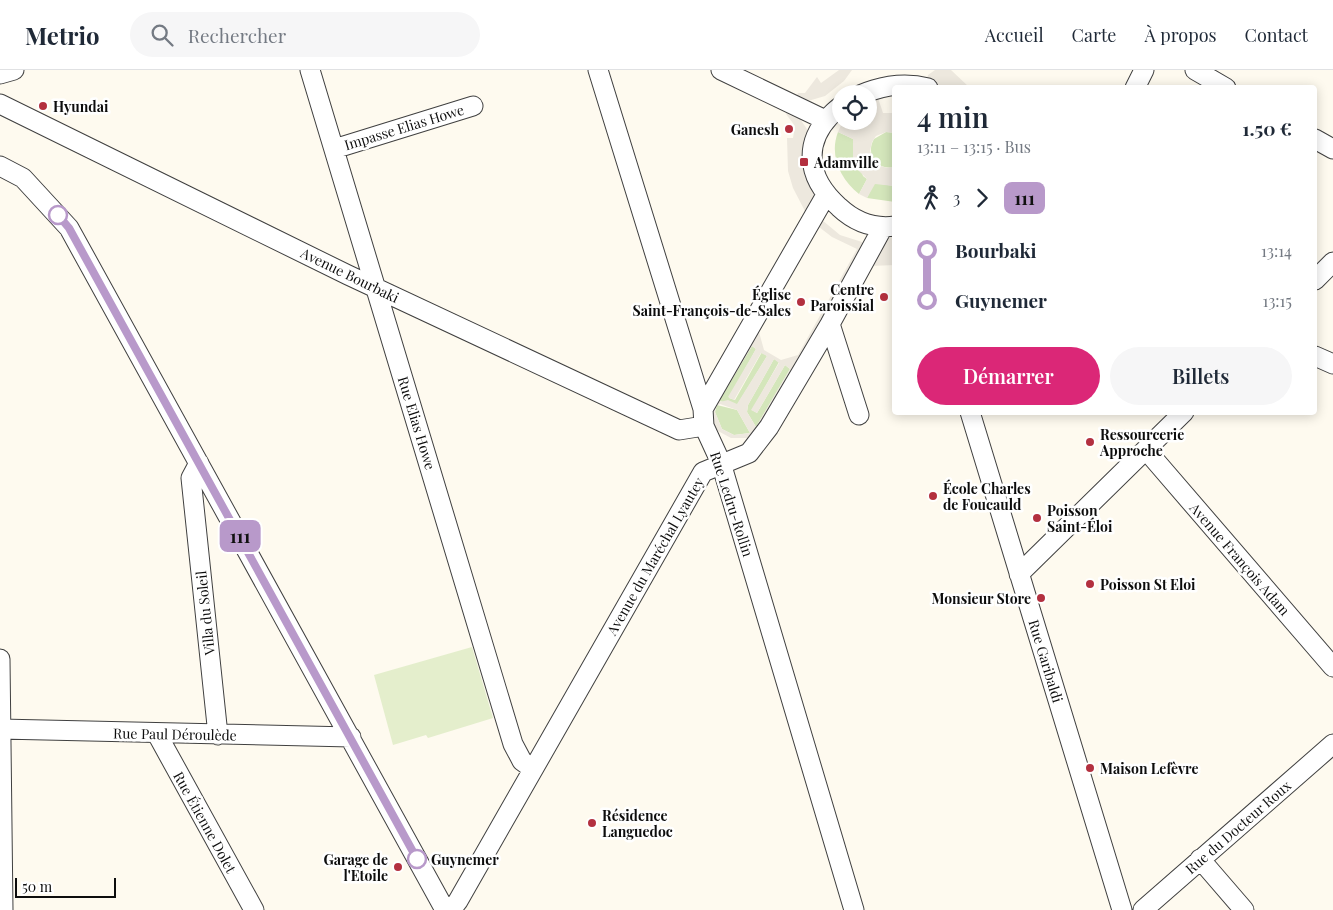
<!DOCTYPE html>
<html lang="fr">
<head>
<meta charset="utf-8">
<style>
  :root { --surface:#fff; --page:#f6f6f7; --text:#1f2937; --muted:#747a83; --line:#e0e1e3; --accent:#db2777 }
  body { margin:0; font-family:"Playfair Display",serif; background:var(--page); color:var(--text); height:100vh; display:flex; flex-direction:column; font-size:19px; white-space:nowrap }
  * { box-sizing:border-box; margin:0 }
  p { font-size:16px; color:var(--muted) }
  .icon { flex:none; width:28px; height:28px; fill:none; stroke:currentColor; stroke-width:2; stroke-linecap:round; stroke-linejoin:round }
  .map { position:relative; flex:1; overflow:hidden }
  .sheet { position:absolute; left:892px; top:15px; width:425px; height:330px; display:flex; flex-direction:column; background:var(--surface); border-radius:5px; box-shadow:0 2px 12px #0003 }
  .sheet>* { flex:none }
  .badge { padding:0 10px; border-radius:8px; font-size:18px; line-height:32px }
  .tools { position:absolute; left:832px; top:15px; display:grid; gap:10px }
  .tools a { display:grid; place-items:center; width:45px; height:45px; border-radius:50%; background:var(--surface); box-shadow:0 2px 12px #0003; font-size:25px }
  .scale { position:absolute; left:15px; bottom:12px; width:101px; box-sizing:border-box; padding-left:5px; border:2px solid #0d0d0d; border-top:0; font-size:14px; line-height:18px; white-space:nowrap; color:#0d0d0d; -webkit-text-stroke:4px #fff; paint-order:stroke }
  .map>.badge { position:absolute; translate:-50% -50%; box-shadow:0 0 0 2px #fff }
  .legs { display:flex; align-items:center; gap:8px; height:55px; padding:0 25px; font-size:16px }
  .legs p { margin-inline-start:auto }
  .head { display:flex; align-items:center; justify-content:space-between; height:85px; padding:0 25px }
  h1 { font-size:28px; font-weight:600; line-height:38px }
  .cta { display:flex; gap:10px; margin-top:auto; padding:10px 25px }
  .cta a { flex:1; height:58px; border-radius:30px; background:var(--accent); color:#fff; font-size:20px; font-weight:600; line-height:58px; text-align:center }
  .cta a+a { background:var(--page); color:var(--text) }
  ul { padding:0 25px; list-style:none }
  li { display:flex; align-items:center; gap:18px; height:50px; font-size:19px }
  li i { display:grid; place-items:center; width:8px; height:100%; margin:0 6px; background:currentColor }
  li i::after { content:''; width:12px; height:12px; margin:-6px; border:4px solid; border-radius:50%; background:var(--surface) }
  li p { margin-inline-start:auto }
  li:first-child i { background:linear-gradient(#0000 50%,currentColor 0) }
  li:last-child i { background:linear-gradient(currentColor 50%,#0000 0) }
  header { display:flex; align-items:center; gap:30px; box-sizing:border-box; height:70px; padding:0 25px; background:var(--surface); border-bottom:1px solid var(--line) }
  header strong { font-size:24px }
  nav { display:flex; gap:28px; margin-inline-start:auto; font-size:18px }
  .search { width:350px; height:45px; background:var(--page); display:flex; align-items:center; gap:12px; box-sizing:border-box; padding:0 18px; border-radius:28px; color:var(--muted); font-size:19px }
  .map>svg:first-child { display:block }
  .green { fill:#d4e6bb }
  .pitch { fill:#e4eecc }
  .plaza { fill:#ede8de; fill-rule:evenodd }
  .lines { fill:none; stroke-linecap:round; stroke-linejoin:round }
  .minor-casing { stroke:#404040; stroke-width:21 }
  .minor { stroke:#fff; stroke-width:19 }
  .line-1-casing { stroke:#fff; stroke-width:11 }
  .line-1 { stroke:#b899ca; stroke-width:8 }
  .poi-dot { fill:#b3303f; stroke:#fff; stroke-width:2 }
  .stop-1-dot { fill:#fff; stroke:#b899ca; stroke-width:2.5 }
  .labels { text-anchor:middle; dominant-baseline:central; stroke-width:5; stroke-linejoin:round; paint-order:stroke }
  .poi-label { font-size:14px; font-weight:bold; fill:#0d0d0d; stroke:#fff; text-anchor:start }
  .street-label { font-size:14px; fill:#0d0d0d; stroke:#fff }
  .stop-label { font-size:14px; font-weight:bold; fill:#0d0d0d; stroke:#fff; text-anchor:start }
</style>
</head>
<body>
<header>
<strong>Metrio</strong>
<div class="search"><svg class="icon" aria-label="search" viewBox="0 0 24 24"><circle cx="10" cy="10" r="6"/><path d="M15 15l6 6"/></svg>Rechercher</div>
<nav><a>Accueil</a><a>Carte</a><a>À propos</a><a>Contact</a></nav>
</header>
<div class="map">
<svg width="1333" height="840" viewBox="0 0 1333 840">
  <rect width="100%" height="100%" fill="#fefaef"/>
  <path class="green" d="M838,62L853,69L863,106L867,109L859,124C840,109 829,85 838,62Z
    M886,62L895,63V97C877,101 865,85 874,69Z
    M874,113L894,116L895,132L867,128Z
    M752,276L756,279L729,328L735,330L762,282L767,286L737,335L719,331Z
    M774,289L779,292L752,340L757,343L785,295L790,299L756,357L747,342L748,335Z
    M717,335L737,340L750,363L734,365L722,359L715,342Z"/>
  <path class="pitch" d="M472,577L493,648L428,668L426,665L393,675L374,605Z"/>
  <path class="plaza" d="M839,0H852L844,11L825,26L808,31L796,27L798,23H805L817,7L821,13Z
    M935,0H951L969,17H941L927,9L928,5Z
    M878,28L883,43H895V63L886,62L876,66L872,72L870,81L873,89L878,95L887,98L895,97V122L894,116L875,114L867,128L859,124L867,109L859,101L853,89V69L838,62L842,53L857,60L865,51H869L872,46L869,31Z
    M788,39L798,46L807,59L815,120L814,130L807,145L793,118L788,101L787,68H793L795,56L786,44Z
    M822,150L840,165L862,172L863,178L763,353L756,363L749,368H731L718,361L713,353L711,344L713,332ZM819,157L832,167L857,179L798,285L781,290L764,280L759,262ZM752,276L756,279L728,327L734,330L761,283L767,286L737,334L728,330L720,332L719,331ZM774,289L779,293L751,340L757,343L785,295L790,299L756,357L747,342L748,335ZM720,334L737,340L750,363L734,365L722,359L715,342L716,336Z
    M895,165V195L871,196L888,166Z"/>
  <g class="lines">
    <g class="minor-casing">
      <path id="minor" d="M310,0L513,674L522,691L533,699
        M598,0L703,339L704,356L721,393L854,840
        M721,0L819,47
        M1195,0L1226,18
        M0,4L14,0
        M1135,18L1144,0
        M0,34L348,205L679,360L704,356
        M1315,69L1333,79
        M334,79L473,36
        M0,96L23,108L69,158L445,840
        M895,156C873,159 855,152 839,137C766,72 857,0 928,18
        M1315,210L1333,192
        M830,254L859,345
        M1315,286L1333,294
        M703,339L826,125
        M970,342L1122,840
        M1147,381L1333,597
        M199,393L191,408L218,665
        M1019,504L1184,342
        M0,589L3,840
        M0,659L351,667
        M157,664L254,840
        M1200,789L1244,840
        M451,840L458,831L703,402L749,383L769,357L830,254L883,157
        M1143,840L1333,674"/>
    </g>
    <use href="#minor" class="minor"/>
  </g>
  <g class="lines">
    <g class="line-1-casing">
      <path id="line-1" d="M58,145L69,158L417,789"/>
    </g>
    <use href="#line-1" class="line-1"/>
  </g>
  <g class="poi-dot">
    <circle cx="43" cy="36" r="5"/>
    <circle cx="789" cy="59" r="5"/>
    <rect x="799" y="87" width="10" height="10" rx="2.5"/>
    <circle cx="884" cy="227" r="5"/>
    <circle cx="801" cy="232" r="5"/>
    <circle cx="1090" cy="372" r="5"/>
    <circle cx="933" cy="426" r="5"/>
    <circle cx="1037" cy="448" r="5"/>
    <circle cx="1090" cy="514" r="5"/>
    <circle cx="1041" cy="528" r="5"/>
    <circle cx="1090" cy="698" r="5"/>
    <circle cx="592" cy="753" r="5"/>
    <circle cx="398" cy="797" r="5"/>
  </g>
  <g class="stop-1-dot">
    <circle cx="58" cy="145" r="9"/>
    <circle cx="417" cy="789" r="9"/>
  </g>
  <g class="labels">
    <g class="poi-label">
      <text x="53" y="36">Hyundai</text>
      <text x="779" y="59" text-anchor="end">Ganesh</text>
      <text x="814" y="92">Adamville</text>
      <text x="874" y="219" text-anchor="end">Centre<tspan x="874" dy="16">Paroissial</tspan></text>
      <text x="791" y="224" text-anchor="end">Église<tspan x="791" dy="16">Saint-François-de-Sales</tspan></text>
      <text x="1100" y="364">Ressourcerie<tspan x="1100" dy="16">Approche</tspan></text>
      <text x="943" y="418">École Charles<tspan x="943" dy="16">de Foucauld</tspan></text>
      <text x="1047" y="440">Poisson<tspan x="1047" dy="16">Saint-Éloi</tspan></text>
      <text x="1100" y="514">Poisson St Eloi</text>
      <text x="1031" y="528" text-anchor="end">Monsieur Store</text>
      <text x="1100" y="698">Maison Lefèvre</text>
      <text x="602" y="745">Résidence<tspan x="602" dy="16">Languedoc</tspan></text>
      <text x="388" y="789" text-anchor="end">Garage de<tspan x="388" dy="16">l'Etoile</tspan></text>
    </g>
    <g class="street-label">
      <text transform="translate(404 57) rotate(-17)">Impasse Elias Howe</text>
      <text transform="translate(350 205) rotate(26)">Avenue Bourbaki</text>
      <text transform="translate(417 353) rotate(73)">Rue Elias Howe</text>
      <text transform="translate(732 434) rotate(72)">Rue Ledru-Rollin</text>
      <text transform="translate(655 486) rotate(-60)">Avenue du Maréchal Lyautey</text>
      <text transform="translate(1240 489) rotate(49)">Avenue François Adam</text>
      <text transform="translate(205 543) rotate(-96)">Villa du Soleil</text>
      <text transform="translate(1046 591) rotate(73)">Rue Garibaldi</text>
      <text transform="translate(175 664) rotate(1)">Rue Paul Déroulède</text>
      <text transform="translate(205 752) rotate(61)">Rue Étienne Dolet</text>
      <text transform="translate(1238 757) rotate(-41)">Rue du Docteur Roux</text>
    </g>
    <g class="stop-label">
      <text x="431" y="789">Guynemer</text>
    </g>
  </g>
</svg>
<div class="tools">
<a><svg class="icon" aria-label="locate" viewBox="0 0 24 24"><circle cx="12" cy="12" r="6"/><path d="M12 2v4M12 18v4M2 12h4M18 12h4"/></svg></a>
</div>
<div class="scale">50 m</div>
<b class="badge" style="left:240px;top:466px;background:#b899ca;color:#111">111</b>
<section class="sheet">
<div class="head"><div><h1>4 min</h1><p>13:11 – 13:15 · Bus</p></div><b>1.50 €</b></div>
<div class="legs"><svg class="icon" aria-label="walk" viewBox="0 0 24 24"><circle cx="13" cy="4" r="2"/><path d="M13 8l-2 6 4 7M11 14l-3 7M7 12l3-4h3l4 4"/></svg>3<svg class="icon" aria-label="forward" viewBox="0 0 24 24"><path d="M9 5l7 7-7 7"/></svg><b class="badge" style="background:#b899ca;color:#111">111</b></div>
<ul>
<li><i style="color:#b899ca"></i><b>Bourbaki</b><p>13:14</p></li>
<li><i style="color:#b899ca"></i><b>Guynemer</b><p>13:15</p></li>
</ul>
<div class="cta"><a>Démarrer</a><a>Billets</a></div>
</section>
</div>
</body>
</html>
